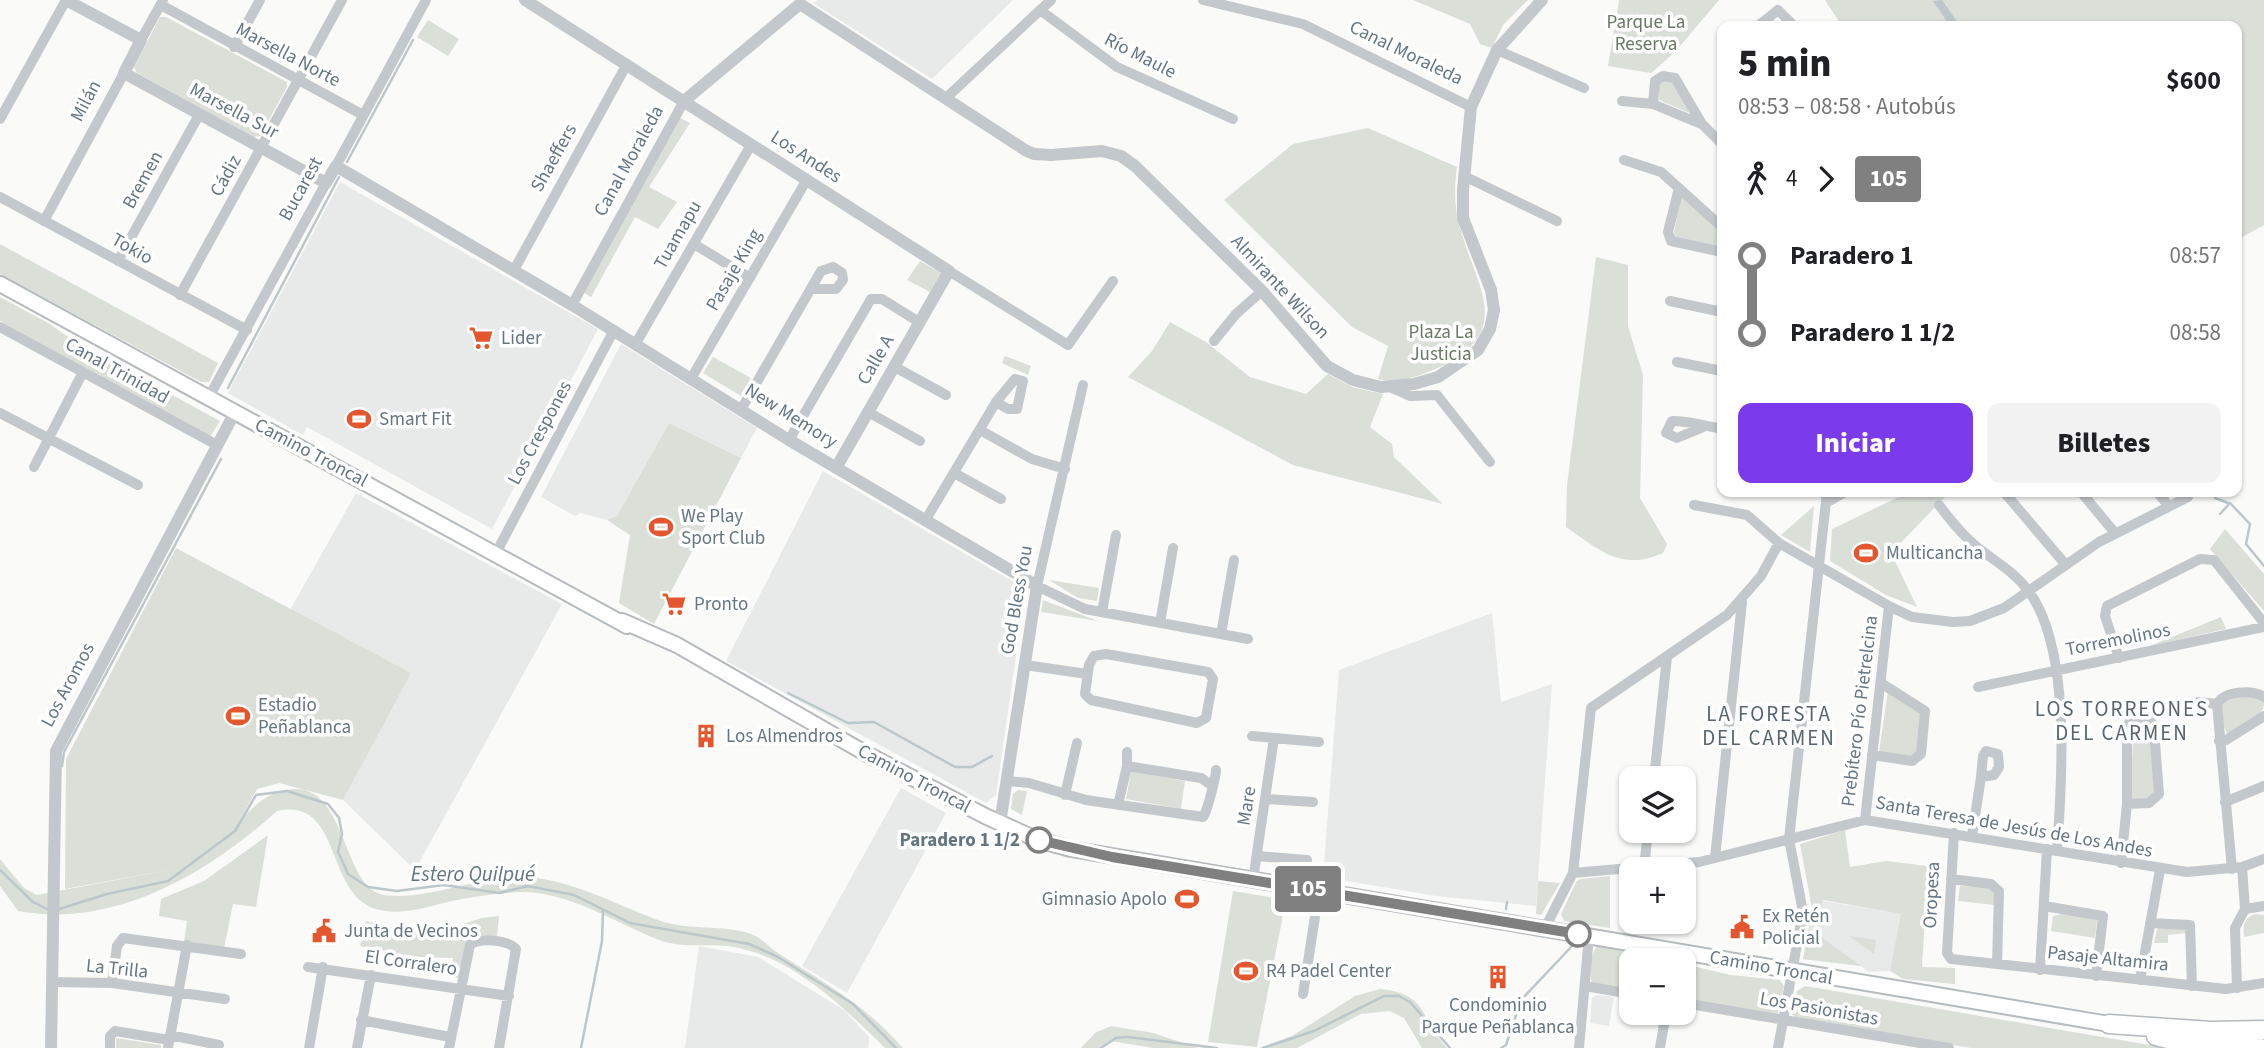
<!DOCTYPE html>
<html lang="es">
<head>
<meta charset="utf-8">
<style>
  :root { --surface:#fff; --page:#f2f2f2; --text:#202124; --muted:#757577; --accent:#7c3aed }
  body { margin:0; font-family:"Source Sans 3",sans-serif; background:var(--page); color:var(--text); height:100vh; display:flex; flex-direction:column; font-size:26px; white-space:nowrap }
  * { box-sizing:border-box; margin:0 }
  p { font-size:23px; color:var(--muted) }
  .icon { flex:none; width:38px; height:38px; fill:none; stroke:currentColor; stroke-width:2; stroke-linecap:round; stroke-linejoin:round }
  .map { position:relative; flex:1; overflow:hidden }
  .panel { position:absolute; left:1717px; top:21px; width:525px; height:476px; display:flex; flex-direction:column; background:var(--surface); border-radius:14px; box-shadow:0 2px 5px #0004 }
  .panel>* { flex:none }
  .badge { padding:0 14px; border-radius:5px; font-size:24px; line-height:46px }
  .tools { position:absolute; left:1619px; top:766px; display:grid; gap:14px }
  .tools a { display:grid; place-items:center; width:77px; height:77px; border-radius:14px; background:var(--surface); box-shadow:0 2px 5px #0004; font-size:35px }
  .map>.badge { position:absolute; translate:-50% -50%; box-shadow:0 0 0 4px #fff }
  .legs { display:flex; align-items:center; gap:10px; height:77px; padding:0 21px; font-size:23px }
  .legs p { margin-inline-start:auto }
  .headline { display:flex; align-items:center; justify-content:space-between; height:119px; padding:0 21px }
  h1 { font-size:38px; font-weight:800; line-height:52px }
  .cta { display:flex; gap:14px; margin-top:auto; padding:14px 21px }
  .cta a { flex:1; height:80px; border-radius:14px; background:var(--accent); color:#fff; font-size:28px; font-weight:800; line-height:80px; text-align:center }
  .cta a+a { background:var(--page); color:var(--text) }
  ul { padding:0 21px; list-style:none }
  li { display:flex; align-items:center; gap:24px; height:77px; font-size:26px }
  li i { display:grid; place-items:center; width:10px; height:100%; margin:0 9px; background:currentColor }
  li i::after { content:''; width:18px; height:18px; margin:-9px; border:5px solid; border-radius:50%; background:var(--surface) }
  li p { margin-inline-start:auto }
  li:first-child i { background:linear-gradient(#0000 50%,currentColor 0) }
  li:last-child i { background:linear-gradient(currentColor 50%,#0000 0) }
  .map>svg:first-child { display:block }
  .built { fill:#e8e9e9 }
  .green { fill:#dadfd7 }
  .water { fill:#bbc7cb }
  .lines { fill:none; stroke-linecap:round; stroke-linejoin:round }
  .stream { stroke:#bbc7cb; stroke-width:2.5 }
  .primary-casing { stroke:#b5babe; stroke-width:18 }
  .motorway-casing { stroke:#b4b9bd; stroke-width:21 }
  .minor { stroke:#c3c8cc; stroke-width:10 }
  .tertiary { stroke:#c3c8cc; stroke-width:12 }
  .primary { stroke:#fff; stroke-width:14 }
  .motorway { stroke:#fff; stroke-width:18 }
  .line-1-casing { stroke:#fff; stroke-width:16 }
  .line-1 { stroke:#808080; stroke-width:10 }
  .stop-1-dot { fill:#fff; stroke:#808080; stroke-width:3.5 }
  .labels { text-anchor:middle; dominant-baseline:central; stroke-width:7; stroke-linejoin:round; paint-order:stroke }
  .park-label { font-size:19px; fill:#687a64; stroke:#fff }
  .street-label { font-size:19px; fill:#657683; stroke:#fff }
  .poi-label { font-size:19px; fill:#657683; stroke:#fff; text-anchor:start }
  .stop-label { font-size:19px; font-weight:bold; fill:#657683; stroke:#fff; text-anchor:end }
  .neighbourhood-label { font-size:21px; letter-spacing:2px; fill:#57646e; stroke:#fff }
  .water-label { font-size:21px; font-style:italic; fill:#60757c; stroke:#fff }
</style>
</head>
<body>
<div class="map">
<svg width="2264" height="1048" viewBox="0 0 2264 1048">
  <rect width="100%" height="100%" fill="#fafaf8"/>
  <path class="built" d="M817,0H1013L932,79L813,3Z
    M340,182L598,329L492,529L307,427L303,435L228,393Z
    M621,344L757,428L741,458L669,423L617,516L607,520L580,513L575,516L541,497Z
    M823,471L1019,585L1025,594L996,795L986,803L726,661Z
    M356,493L562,604L415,870L343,800L410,673L290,610Z
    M1492,613L1501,702L1552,684L1536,906L1436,896L1323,877L1339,670Z
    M901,788L946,813L847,993L802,966Z
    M1810,899L1902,914L1890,971L1868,972L1861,966L1803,959L1812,909Z
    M699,946L758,957L844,1010L869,1037L868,1048H685Z
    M1597,995L1614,997L1609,1026L1590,1023L1592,998Z"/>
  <path class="green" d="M1413,0H1528L1503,25L1492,48L1480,44L1470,24Z
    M1619,0H1719L1675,52L1651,73L1608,66Z
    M1825,0H2264V225L2237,240L2236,26H1842Z
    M160,17H166L287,82V87L260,136L254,137L137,73L134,67Z
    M428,20L459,39L448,56L417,37Z
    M1666,79L1676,82L1694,115L1659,100L1658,84Z
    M680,118L690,123L649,187L677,202L658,229L635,217L591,297L584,293Z
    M1368,128L1457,167C1454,188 1454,209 1461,231C1478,290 1514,331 1440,367C1420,376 1398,384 1378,379L1388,346L1352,327L1224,200L1293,144Z
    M1681,196L1722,233V247L1673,238Z
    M0,244L218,363L209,382H201L0,274Z
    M1596,257L1628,265V326L1643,375L1640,498L1667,544L1663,553C1621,572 1598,549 1566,527L1567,485Z
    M920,261L941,273L930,292L907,280Z
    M0,297L50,324L75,342L220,421L210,437L0,321Z
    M1170,322L1206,342L1250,377L1306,394L1328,374L1352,387L1383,394L1370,427L1392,444L1394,457L1443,504L1293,465L1128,377L1152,351Z
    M1005,356L1031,366L1028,375L1002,363Z
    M713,357L751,378L741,396L703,373Z
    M669,423L741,458L654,624L619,603L630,535L607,520L617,516Z
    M1909,492H1939L1945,497L1891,553L1917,607L1886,595L1830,561L1832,529Z
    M1814,506L1810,552L1781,535Z
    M2225,529L2264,574V611L2210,549Z
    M176,548L411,673L343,800L279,783L257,789L239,821C248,814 257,802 267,797C350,756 336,887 384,895C427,901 477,876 521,877C571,878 615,905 661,921C689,931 723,924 751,934C762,938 771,949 781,955C829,986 864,1004 903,1048H885C845,1009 799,963 743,949C717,941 684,950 659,940C614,922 570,892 521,892C499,893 474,896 452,901C429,906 409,914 385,911C322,904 346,796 277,811C208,873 115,929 18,911L0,886V859L24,888L37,895L179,868L65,889L66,759Z
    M1049,580L1099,588L1097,601L1078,598Z
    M1043,600L1098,621L1041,612Z
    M2221,617L2226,629L2150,646Z
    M1888,690L1922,712L1920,752L1910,756L1879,752Z
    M2249,694L2264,702C2264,720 2242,727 2228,735L2222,724L2220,703Z
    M2139,719L2149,723L2157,794L2152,799L2133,800L2130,795L2133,742L2130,736L2131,724Z
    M1131,771L1185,781L1181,809L1126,799Z
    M1018,790L1027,791L1022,815L1011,809L1013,794Z
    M1845,830L1850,867L1886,861L1928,866L1922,967L1955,968V984L1903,979L1890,971L1901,914L1823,900L1820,912L1812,908L1800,844Z
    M268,835L256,907L233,904L224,948L184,942L187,921L159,916L161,899L204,881Z
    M1610,876V928L1564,921L1561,914L1576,882L1580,879Z
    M1538,881L1560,883L1541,915L1536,914Z
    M1960,886L1991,887L1995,894V905L1958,901Z
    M1233,891L1286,900L1257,1047L1208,1042Z
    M2068,913L2097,920L2095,938L2051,931L2053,916Z
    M2255,914L2264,915V933L2244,937C2243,925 2243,919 2255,914Z
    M499,916L497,936L477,935L468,942L460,978L451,977L453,958L418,957L360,946L366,921L427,935L482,918Z
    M2186,924L2187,933L2168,935V943H2154L2157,929L2164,925Z
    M1809,929L1813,931L1861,966L1803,959Z
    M1849,936L1876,940L1874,954Z
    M1597,946L1664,959L1671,961H1631V991L1593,985C1588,975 1590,955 1597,946Z
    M1684,964L1731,975L1780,980L1784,986L1778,1013L1775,1015L1684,1000Z
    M1805,986L2167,1048H1971L1795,1019L1793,1014L1797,991Z
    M1380,989C1430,994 1419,1019 1447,1048H1422L1404,1018L1390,1011L1361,1014L1297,1048H1259L1292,1036L1355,996Z
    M1111,1026L1153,1033L1198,1048H1153L1111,1041L1100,1048H1081L1095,1033Z
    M116,1038L161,1045V1048H116Z"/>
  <path class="water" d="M1942,0L1958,23L1950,26L1933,1Z"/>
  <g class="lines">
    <path class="stream" d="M347,162L413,40
      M228,388L339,177
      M2215,498L2228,503
      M2220,514L2230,503L2250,524L2246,544L2264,566
      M788,693L848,723L874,722L955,767H972L992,756
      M62,766L64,752L221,459
      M0,870L33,902L49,910
      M1506,909L1507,902
      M56,910L107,894L168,881L235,831L256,795L287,791L328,804L339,818L342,834L338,852L348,874L368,887L397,891L444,885L499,893L528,886L574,895L630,923L749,944L778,957L853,1004L896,1048
      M581,1048L602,941L603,910
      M1101,1048L1116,1038L1128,1037L1217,1048
      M1263,1048L1314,1031L1384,996H1399L1410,1002L1450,1048
      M1501,1048L1506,1045L1521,1000L1573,945"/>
    <g class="primary-casing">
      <path id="primary" d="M0,284L627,626
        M622,621L677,645L865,753L985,816L1038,840L1071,849L2109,1024"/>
    </g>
    <g class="motorway-casing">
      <path id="motorway" d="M2109,1024L2211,1031L2264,1030
        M2156,1036L2204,1048
        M2212,1040L2260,1048"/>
    </g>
    <path class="minor" d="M1203,0L1303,24L1471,107
      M161,5L363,115
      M1040,10L1117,67L1233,119
      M1758,26L1778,10L1794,26
      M141,40L163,0
      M234,47L260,0
      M1497,50L1584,88
      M946,98L1051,0
      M1622,101L1653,104L1701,124
      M1653,104L1655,81L1663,76L1675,78L1702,124L1722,144
      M0,119L66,0
      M1624,160L1661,172L1722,227
      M336,166L426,0
      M1464,176L1557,221
      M1679,188L1668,232L1671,241L1722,252
      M0,197L247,330
      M44,221L124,73
      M694,244L750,278
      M118,261L199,115
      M514,270L627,64
      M949,271L1068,345L1113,281
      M180,295L342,0
      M1670,301L1722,312
      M572,305L684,101
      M0,327L217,445
      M1214,341L1236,314L1262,291
      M636,343L751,145
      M1677,362L1722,371
      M895,367L946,395
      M692,377L806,181
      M1083,385L1037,586L1085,609L1248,639
      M1392,388L1410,396L1437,395L1490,462
      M209,397L326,183
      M742,408L821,271L833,267L842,273L843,280L836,289H811
      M868,412L920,441
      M0,413L138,485
      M1706,426L1677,438L1666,433L1672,421C1689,421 1706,426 1722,429
      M980,430L1032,459L1065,469
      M789,440L871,299H882L919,322
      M34,467L83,372
      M954,473L1001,499
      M2004,492L2066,565
      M2081,492L2115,533
      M2157,492L2168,505
      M1826,503L1845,492
      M1694,505L1747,515L1779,543L1889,606L1912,617L1953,622L1970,621L2004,608L2099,542L2188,497
      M1939,505C1951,521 1963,536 1978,548C1995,561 2014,572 2027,589C2072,646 2062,782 2057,851
      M925,521L996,402L1015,379L1023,381L1017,409H1008L996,402
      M496,553L614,330
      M1102,612L1116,535
      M1160,623L1173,548
      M1221,634L1234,560
      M1106,654L1208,672L1213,679L1206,718L1197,723L1091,700L1085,694L1089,665L1094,656Z
      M2119,658L2105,616L2107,606L2200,559L2214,560L2264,623
      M1025,665L1087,674
      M1978,687L2264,627
      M2198,702L2217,704
      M2217,704L2232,869
      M2217,704C2224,691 2252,689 2264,697
      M1252,736L1319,742
      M2219,741L2226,740L2264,716
      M1986,751L1998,754L1999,767L1994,775L1981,777L1983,756Z
      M1872,755L1912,761L1921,754L1925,711L1881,683
      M1127,766L1201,778L1210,784
      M1654,779L1667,657
      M1007,781L1029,783L1086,800L1203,817C1207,812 1216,777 1216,770
      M1065,795L1077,743
      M1266,799L1313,802
      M2225,802L2264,786
      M1118,805L1127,766V752
      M1865,820L1889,606
      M1954,833L1947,953L1951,959L2226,989L2264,983
      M1972,836L1981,777
      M1257,856L1307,860
      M1715,858L1742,602
      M2121,863L2127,804V731L2130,719L2145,716L2152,723L2154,730L2159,794L2149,803L2127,804
      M1644,868L1648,831
      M1573,873L1699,862L1865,820L2187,872L2242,867L2264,859
      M1951,879L1991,884L1999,891L1997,964
      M1253,880L1274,738
      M2044,906L2103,916L2096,976
      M2245,909L2264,906
      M2150,923L2190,925L2192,986
      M1545,928L1573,873L1591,708L1727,615L1761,576L1779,543
      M308,967L509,996
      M2040,970L2047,849
      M2140,980L2160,870
      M52,982L112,983L225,999
      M112,983L117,946L123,938L241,954
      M1585,986L1631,994
      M2237,988L2235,928L2245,909L2242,867
      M1303,994L1319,891
      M1684,1003L1949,1048
      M361,1020L450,1037
      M170,1035L219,1045
      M110,1048V1036L115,1031L169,1040
      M168,1048L187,945
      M309,1048L323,967
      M357,1048L371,975
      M449,1048L470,945C480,937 508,940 516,949L499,1048
      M1579,1048L1589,936
      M1660,1048L1666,1013
      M1778,1048L1803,912L1789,839L1827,492"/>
    <path class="tertiary" d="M66,0L141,40L124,73L326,183L336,166L572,305L789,440L1037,586L1000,823
      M525,0L949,271L836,468
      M684,101L800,4L1025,150L1034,154L1051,155L1102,151L1121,156L1135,166L1262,291L1327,366L1353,380L1381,387L1414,384L1438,377L1478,350L1490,329L1494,310L1491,290L1463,218V190L1471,107L1497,50L1542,0
      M51,1048L56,751L235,412"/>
    <use href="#primary" class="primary"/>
    <use href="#motorway" class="motorway"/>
  </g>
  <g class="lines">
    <g class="line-1-casing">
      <path id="line-1" d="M1039,840L1112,857L1578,934"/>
    </g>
    <use href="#line-1" class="line-1"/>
  </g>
  <defs>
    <g id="supermarket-bare" transform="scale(1.89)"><path d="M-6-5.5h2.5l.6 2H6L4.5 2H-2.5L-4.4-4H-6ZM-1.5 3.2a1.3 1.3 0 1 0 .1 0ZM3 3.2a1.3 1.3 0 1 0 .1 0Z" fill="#e4572e" stroke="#fff" stroke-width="2.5" paint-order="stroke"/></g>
    <g id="stadium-bare" transform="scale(1.89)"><path d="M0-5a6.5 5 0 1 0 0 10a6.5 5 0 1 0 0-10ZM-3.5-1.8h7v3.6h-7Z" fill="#e4572e" stroke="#fff" stroke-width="2.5" paint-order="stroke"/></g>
    <g id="building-bare" transform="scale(1.89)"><path d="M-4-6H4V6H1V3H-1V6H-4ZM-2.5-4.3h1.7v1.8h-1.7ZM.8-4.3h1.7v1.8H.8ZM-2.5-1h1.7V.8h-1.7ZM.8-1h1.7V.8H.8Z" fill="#e4572e" stroke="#fff" stroke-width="2.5" paint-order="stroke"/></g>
    <g id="civic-bare" transform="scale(1.89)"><path d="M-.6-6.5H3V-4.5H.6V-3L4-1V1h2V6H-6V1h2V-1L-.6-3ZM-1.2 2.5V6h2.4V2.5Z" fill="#e4572e" stroke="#fff" stroke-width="2.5" paint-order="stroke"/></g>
  </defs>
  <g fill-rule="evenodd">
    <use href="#supermarket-bare" x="481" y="338"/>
    <use href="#stadium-bare" x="359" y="419"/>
    <use href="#stadium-bare" x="661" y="527"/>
    <use href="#stadium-bare" x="1866" y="553"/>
    <use href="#supermarket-bare" x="674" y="604"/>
    <use href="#stadium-bare" x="238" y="716"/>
    <use href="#building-bare" x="706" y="736"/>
    <use href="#stadium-bare" x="1187" y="899"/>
    <use href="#civic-bare" x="1742" y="927"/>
    <use href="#civic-bare" x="324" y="931"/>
    <use href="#stadium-bare" x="1246" y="971"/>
    <use href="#building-bare" x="1498" y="977"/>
  </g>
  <g class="stop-1-dot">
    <circle cx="1039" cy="840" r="12"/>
    <circle cx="1578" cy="934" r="12"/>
  </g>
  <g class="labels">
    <g class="park-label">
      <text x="1646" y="22">Parque La<tspan x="1646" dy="22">Reserva</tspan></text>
      <text x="1441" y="332">Plaza La<tspan x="1441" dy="22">Justicia</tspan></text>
    </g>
    <g class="street-label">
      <text transform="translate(1406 53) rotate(26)">Canal Moraleda</text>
      <text transform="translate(288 55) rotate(28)">Marsella Norte</text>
      <text transform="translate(1140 56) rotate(27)">Río Maule</text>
      <text transform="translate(86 101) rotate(-62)">Milán</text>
      <text transform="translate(234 111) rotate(28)">Marsella Sur</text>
      <text transform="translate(806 157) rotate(33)">Los Andes</text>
      <text transform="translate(554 158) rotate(-61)">Shaeffers</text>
      <text transform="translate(629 161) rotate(-61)">Canal Moraleda</text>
      <text transform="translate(226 176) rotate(-61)">Cádiz</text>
      <text transform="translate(143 180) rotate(-61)">Bremen</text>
      <text transform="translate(301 189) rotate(-61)">Bucarest</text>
      <text transform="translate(678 235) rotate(-60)">Tuamapu</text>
      <text transform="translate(132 249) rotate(29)">Tokio</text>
      <text transform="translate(734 270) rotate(-60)">Pasaje King</text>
      <text transform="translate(1280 287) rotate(47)">Almirante Wilson</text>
      <text transform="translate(876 360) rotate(-60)">Calle A</text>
      <text transform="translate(117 371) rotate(29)">Canal Trinidad</text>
      <text transform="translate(791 416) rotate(32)">New Memory</text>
      <text transform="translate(540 433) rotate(-62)">Los Crespones</text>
      <text transform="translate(311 453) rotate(28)">Camino Troncal</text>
      <text transform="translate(1017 600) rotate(-80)">God Bless You</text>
      <text transform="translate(2118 640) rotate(-11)">Torremolinos</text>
      <text transform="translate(68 685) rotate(-62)">Los Aromos</text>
      <text transform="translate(1860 711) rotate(-83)">Prebítero Pío Pietrelcina</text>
      <text transform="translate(914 779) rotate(28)">Camino Troncal</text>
      <text transform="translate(1247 806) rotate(-81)">Mare</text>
      <text transform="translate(2014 827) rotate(10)">Santa Teresa de Jesús de Los Andes</text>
      <text transform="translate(1932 895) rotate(-87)">Oropesa</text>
      <text transform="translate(2108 959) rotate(6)">Pasaje Altamira</text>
      <text transform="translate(411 963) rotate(8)">El Corralero</text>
      <text transform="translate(1771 968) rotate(10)">Camino Troncal</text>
      <text transform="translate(117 969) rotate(6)">La Trilla</text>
      <text transform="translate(1819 1009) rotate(10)">Los Pasionistas</text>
    </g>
    <g class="poi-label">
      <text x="501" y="338">Lider</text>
      <text x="379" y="419">Smart Fit</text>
      <text x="681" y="516">We Play<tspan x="681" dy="22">Sport Club</tspan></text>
      <text x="1886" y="553">Multicancha</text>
      <text x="694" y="604">Pronto</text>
      <text x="258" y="705">Estadio<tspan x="258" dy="22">Peñablanca</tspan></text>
      <text x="726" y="736">Los Almendros</text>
      <text x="1167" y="899" text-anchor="end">Gimnasio Apolo</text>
      <text x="1762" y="916">Ex Retén<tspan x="1762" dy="22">Policial</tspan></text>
      <text x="344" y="931">Junta de Vecinos</text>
      <text x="1266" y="971">R4 Padel Center</text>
      <text x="1498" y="1005" text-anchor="middle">Condominio<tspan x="1498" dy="22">Parque Peñablanca</tspan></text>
    </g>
    <g class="stop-label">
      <text x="1020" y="840">Paradero 1 1/2</text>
    </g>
    <g class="neighbourhood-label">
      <text x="2122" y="709">LOS TORREONES<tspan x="2122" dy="24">DEL CARMEN</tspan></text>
      <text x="1769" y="714">LA FORESTA<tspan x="1769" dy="24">DEL CARMEN</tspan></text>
    </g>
    <g class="water-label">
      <text x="473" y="874">Estero Quilpué</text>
    </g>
  </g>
</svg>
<div class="tools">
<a><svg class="icon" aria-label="layers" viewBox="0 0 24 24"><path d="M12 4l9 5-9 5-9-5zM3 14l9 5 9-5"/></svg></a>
<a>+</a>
<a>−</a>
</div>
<b class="badge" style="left:1308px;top:889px;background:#808080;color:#fff">105</b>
<section class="panel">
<div class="headline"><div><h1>5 min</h1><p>08:53 – 08:58 · Autobús</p></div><b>$600</b></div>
<div class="legs"><svg class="icon" aria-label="walk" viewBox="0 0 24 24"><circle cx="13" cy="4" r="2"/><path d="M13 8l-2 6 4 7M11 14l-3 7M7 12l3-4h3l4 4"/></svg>4<svg class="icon" aria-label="forward" viewBox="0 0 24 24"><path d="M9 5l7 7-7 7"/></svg><b class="badge" style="background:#808080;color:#fff">105</b></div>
<ul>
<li><i style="color:#808080"></i><b>Paradero 1</b><p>08:57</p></li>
<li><i style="color:#808080"></i><b>Paradero 1 1/2</b><p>08:58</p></li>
</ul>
<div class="cta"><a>Iniciar</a><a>Billetes</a></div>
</section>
</div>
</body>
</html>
